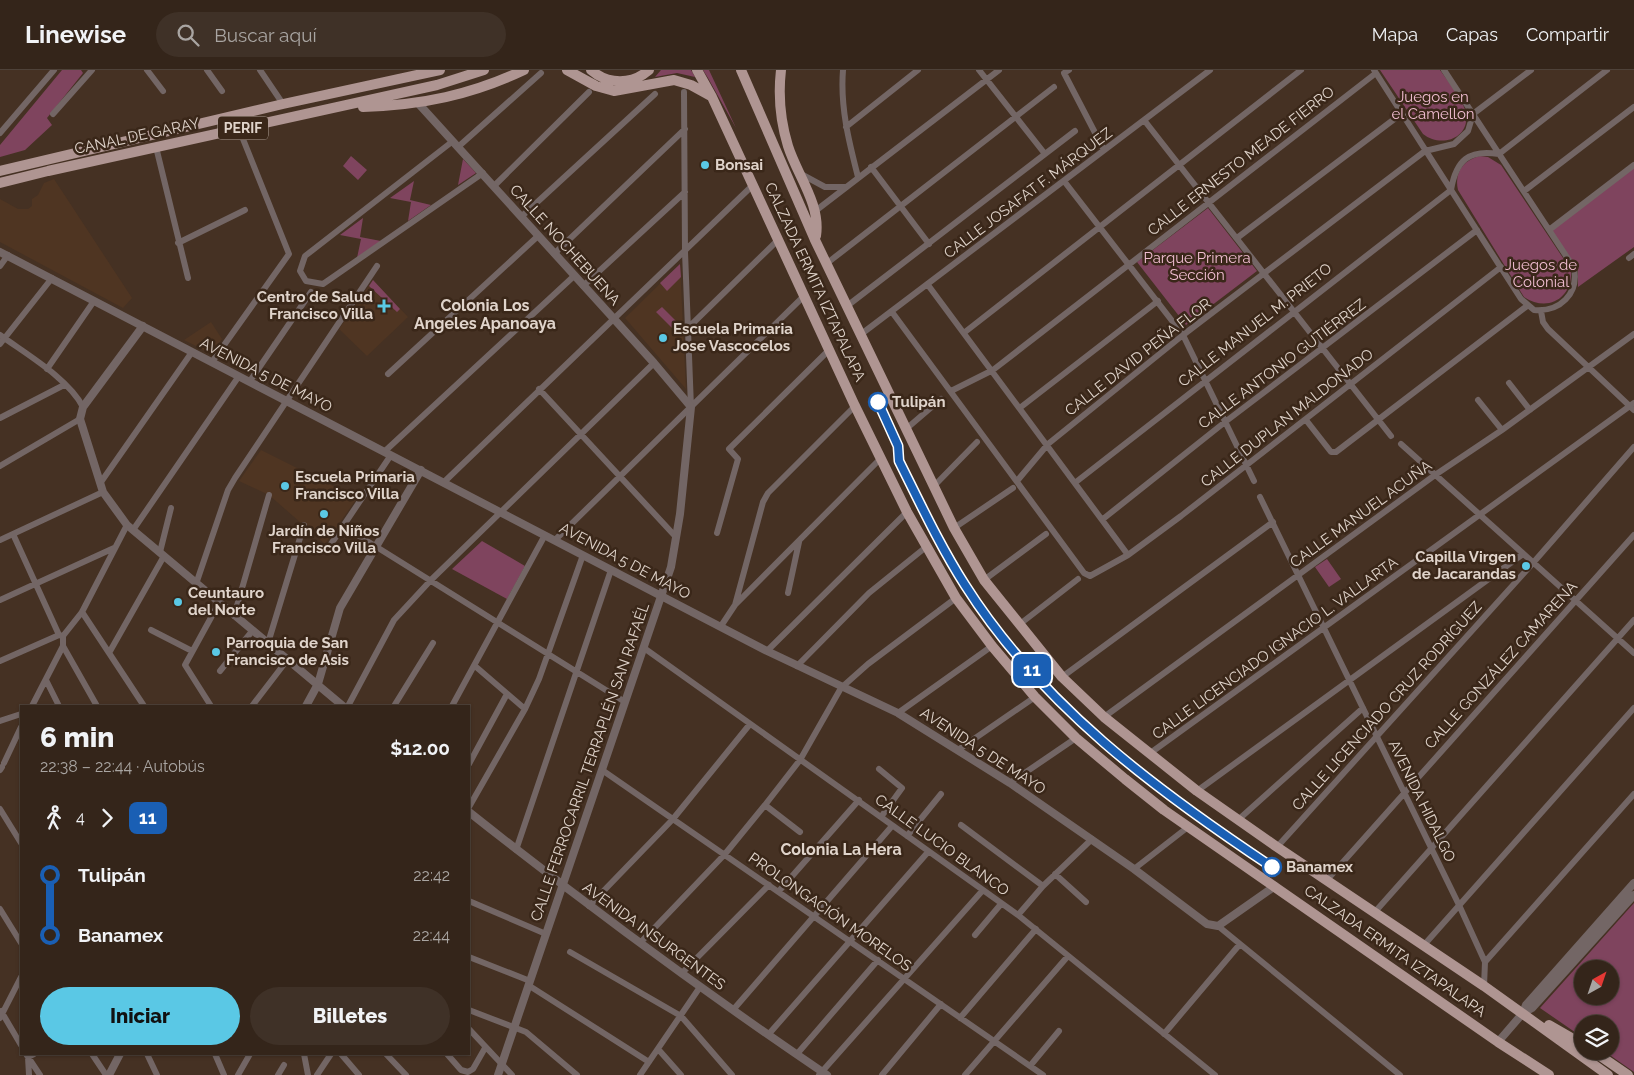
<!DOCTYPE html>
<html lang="es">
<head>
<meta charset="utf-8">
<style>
  :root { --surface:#34251a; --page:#3f3127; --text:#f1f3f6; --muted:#a9a5a2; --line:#4e4239; --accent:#5ac8e5 }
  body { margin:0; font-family:Raleway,sans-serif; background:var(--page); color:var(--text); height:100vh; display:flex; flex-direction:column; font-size:19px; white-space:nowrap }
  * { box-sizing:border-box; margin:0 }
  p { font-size:16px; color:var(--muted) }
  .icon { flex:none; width:28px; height:28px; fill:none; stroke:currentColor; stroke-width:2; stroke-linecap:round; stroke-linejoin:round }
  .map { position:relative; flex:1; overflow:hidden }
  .drawer { position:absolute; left:20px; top:635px; width:450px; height:350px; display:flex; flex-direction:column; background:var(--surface); border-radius:0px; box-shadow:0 1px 4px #0004,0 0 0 1px var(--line) }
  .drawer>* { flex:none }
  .badge { padding:0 10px; border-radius:8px; font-size:18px; line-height:32px }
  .needle { width:32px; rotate:40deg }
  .tools { position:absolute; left:1574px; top:890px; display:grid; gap:10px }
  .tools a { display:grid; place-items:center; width:45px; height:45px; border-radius:50%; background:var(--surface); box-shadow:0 1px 4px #0004,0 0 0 1px var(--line); font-size:25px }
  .map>.badge { position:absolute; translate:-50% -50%; box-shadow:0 0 0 2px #fff }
  .legs { display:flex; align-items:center; gap:8px; height:55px; padding:0 20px; font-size:16px }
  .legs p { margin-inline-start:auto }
  .headline { display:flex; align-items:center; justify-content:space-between; height:85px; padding:0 20px }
  h1 { font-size:28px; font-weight:800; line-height:38px }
  .action { display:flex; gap:10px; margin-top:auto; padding:10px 20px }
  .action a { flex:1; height:58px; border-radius:30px; background:var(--accent); color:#111; font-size:20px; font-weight:800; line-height:58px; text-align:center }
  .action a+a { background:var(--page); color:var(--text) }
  ul { padding:0 20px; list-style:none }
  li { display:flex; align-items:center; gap:18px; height:60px; font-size:19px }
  li i { display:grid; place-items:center; width:8px; height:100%; margin:0 6px; background:currentColor }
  li i::after { content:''; width:12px; height:12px; margin:-6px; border:4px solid; border-radius:50%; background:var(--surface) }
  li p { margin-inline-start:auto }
  li:first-child i { background:linear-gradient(#0000 50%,currentColor 0) }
  li:last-child i { background:linear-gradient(currentColor 50%,#0000 0) }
  header { display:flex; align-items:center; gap:30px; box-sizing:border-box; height:70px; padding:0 25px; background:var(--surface); border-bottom:1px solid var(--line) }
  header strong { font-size:24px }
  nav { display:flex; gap:28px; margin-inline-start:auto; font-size:18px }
  .search { width:350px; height:45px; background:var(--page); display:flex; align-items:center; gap:12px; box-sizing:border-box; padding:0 18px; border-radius:28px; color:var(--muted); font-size:19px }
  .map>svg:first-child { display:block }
  .built { fill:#4f3522 }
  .green { fill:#7f445e; fill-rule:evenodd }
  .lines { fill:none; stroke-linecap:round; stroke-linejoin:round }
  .minor { stroke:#736665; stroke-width:6 }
  .tertiary { stroke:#736665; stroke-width:8 }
  .primary { stroke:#af9592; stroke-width:10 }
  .line-1-casing { stroke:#fff; stroke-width:11 }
  .line-1 { stroke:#1a5fb4; stroke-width:8 }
  .poi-dot { fill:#5ac8e5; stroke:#3a2719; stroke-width:2 }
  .stop-1-dot { fill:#fff; stroke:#1a5fb4; stroke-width:2.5 }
  .labels { text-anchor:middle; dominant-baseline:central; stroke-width:5; stroke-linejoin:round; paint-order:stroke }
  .shield { fill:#3a2719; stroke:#aea096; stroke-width:1 }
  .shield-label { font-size:14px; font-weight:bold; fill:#e0d4cb }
  .park-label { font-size:15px; fill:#f0bdd1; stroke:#3a2719 }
  .street-label { font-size:15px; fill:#e0d4cb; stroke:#3a2719 }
  .poi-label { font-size:15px; font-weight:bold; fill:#e0d4cb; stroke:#3a2719; text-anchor:start }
  .stop-label { font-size:15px; font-weight:bold; fill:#e0d4cb; stroke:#3a2719; text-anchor:start }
  .neighbourhood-label { font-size:16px; font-weight:bold; fill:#e0d4cb; stroke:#3a2719 }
</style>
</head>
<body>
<header>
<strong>Linewise</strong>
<div class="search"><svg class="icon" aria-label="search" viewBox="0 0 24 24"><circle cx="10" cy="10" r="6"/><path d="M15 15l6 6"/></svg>Buscar aquí</div>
<nav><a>Mapa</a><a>Capas</a><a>Compartir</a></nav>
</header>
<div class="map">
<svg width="1634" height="1005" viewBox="0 0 1634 1005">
  <rect width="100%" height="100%" fill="#453123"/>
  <path class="built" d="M54,109L132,228L123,238L0,172V129L18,139H28L32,136V129L38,125L44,113Z
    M680,194L686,319L625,248Z
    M373,210L408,247L367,286L339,259Z
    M211,252L222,269L212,284L184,270Z
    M261,380L357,428L325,474L269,425L239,411Z"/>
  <path class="green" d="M62,0H81L83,3L47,48L52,55L25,80L0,87V75Z
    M661,0H691L695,7L677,3L655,7Z
    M703,0H709L736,58L708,8Z
    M1380,0H1440C1448,12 1461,26 1465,40C1473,67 1442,79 1423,64Z
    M351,86L367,100L358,110L343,96Z
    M1480,86L1488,87L1501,95L1571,200C1573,228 1548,243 1524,227L1458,120C1454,103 1463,90 1480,86Z
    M463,89L476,103L458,115Z
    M1634,97V177L1578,217V199L1551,160Z
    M414,111L410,130L431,135L408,151L411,132L390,128Z
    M1208,138L1257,201L1186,255L1137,192Z
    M363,148L360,167L381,171L357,188L361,169L340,165Z
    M680,194L681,207L667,221L660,213Z
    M373,210L400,239L397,242L369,216Z
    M662,237L680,255L674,260L656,242Z
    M482,471L525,496L507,529L452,499Z
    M1327,489L1341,509L1329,517L1315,497Z
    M1634,833V1002L1604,981H1610V954H1582V967L1540,938ZM1582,899H1610V926H1582Z"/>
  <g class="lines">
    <path class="minor" d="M147,0L163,21
      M207,0L222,21
      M260,0L283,34
      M843,0C840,37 849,72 858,107
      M979,0L1045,84
      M1069,0L1064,3L1104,80
      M1374,0L1521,229L1534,240C1560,242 1579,224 1574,198L1444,0
      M684,22L685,182L691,337
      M53,44L92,0
      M1144,50L1391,366
      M846,57L918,0
      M0,63L54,0
      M453,71L305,186L300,201L306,211L323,214L483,103
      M156,77L188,208
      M458,77L541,3
      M1499,84L1607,0
      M871,97L929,174
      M801,104L825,117H845
      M1064,111L1183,265L1254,411
      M494,116L589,22
      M1524,121L1634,37
      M814,142L999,0
      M521,147L655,24
      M1549,160L1634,95
      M1237,168L1401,44
      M178,173L245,140
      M554,184L685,59
      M1629,188L1634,184
      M826,194L1054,17
      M0,196L8,185
      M928,215L1128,485
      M583,216L685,122
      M847,236L1075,61
      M1541,241L1543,252L1548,259L1634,340
      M892,242L1084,503L1090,506L1128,485L1181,446L1501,197
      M689,257L779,169
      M965,262L1301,0
      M0,265C26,284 68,308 83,337
      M860,265L1210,0
      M0,274L52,208
      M212,292L289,184L239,59
      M47,299L94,231
      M388,304L538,166
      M250,311L311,222
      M1509,313L1530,340
      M539,319L675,466
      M951,321L993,300L1376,3
      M1478,330L1502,360
      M1021,337L1158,231
      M0,348L64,315
      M1306,350L1331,382H1336L1527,236
      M906,359L941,329
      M1401,374L1634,583
      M384,382L574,206
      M0,396L80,349
      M1017,411L1048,374L1183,265L1425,81L1454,74L1468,61L1473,44L1531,0
      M101,412L192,282
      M1076,412L1451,120C1456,90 1469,79 1499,84
      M443,413L753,115
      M933,417L977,372
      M1260,427L1459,835L1485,892L1484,916
      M1103,449L1225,352L1477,160
      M343,456L625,632
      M954,458L1013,418
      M133,460L239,306
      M717,463L738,389L729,379L829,280
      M13,464L59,565L63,566V576L97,636
      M0,470L103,422
      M555,470L805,225
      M331,474L391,385
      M160,482L171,438
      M984,510L1046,464
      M196,514L228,420L235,408L377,196
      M788,523L799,472
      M0,530L114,478
      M735,535L763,432L768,423L855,336
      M82,542L144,636
      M234,546L269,425
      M1020,554L1078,509
      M721,556L735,535L881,388
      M151,560L192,581
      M63,566L82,542L127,455
      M268,573L304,455
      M644,578L1018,845L1215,1005
      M767,581L907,442
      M109,583L164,486
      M0,591L59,565
      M475,596L525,639
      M797,596L869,523L926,477
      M220,601L253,560
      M1062,607L1273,452
      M46,610L59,636
      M32,636L63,576
      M211,636L185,595L219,533
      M252,636L288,589
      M348,636L394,550L431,510L654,293
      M394,636L433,573
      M452,636L545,465
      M898,643L992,576
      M1104,647L1435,405L1502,360L1634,264
      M0,651L21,644
      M958,680L1035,627
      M1149,684L1634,333
      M4,693L21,657
      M469,694L507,624
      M879,699L902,718L881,747
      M0,700L2,697
      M602,700L1043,1005
      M1010,713L1076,668
      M1197,721L1523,484
      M765,735L800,762
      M469,737L525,639L539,609L583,485
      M0,739L21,773
      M1238,750L1363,638
      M961,755L1043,816
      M907,766L941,724
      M1277,777L1533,493L1634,377
      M516,780L611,500
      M1134,799L1188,757
      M1055,804L1086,832
      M1327,810L1634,465
      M779,821L859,730
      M469,831L546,864
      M589,836L673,749L750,654
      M0,839L21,873
      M1374,843L1634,550
      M1018,845L1043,816L1092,769
      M1218,856L1400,1005
      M975,865L1001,834
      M640,873L725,784L765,735L800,690L841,618L868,594L956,528
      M1424,875L1634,638
      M570,882L681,946L732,1005
      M469,887L530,911
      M1485,892L1634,724
      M682,903L769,815
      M528,915L649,992
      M469,940L526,962L577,1005
      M733,940L892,756
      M1,941L21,975
      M0,948L21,907
      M960,948L1036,859
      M469,959L512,1005
      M1164,964L1240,874
      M768,965L928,782
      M658,979L681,1005
      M26,984L40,1005
      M92,984L106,1005
      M147,984L157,1005
      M215,984L224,1005
      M304,984L308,1005
      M341,984L359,1005
      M386,984L406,1005
      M447,984L461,1000L468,1002L473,999L485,978
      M797,984L878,890
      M1030,996L1059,961
      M29,1005L28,987L34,984
      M238,1005L250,984
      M278,1005L284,995
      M317,1005L331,984
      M640,1005L700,917
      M819,1005L983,820
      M882,1005L941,934
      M965,1005L1068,886"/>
    <path class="tertiary" d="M417,32L654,293L691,337L680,444L671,497L498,1005
      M0,182L767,581L898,643L1010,713L1134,799L1207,854L1218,856L1275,816
      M143,256L83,337L80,349L103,422L127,455L343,636
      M306,636L318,614L340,538L421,400
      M469,742C585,834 704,922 827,1005
      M1523,943L1532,938L1634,825
      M1498,972L1523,943L1526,935L1634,813
      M109,1005L120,984"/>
    <path class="primary" d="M567,0L596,16L614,21L674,10L691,15L711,26
      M591,0C608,15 632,15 649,0
      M697,0L712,27L855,336L907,442L956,528L992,576L1035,627L1076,668L1125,709L1164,740L1498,972L1549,1005
      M741,0L815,170L954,458L984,510L1062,607L1104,647L1197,721L1277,777L1484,916L1608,1005
      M781,0C778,26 780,50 788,76C797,105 821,134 816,166
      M363,37C422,35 471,25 524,0
      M0,101L283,34L440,0
      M0,113L48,101L437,15L484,0
      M1549,955L1582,974
      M1593,981L1628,1005"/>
  </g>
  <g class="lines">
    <g class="line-1-casing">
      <path id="line-1" d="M878,332L898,376L899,391C920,433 940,476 965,515C1041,635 1156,720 1272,797"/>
    </g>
    <use href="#line-1" class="line-1"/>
  </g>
  <g class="poi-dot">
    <circle cx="705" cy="95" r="5"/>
    <path d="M381.5 228.5h5v5h5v5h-5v5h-5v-5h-5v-5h5z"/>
    <circle cx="663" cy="268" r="5"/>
    <circle cx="285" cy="416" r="5"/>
    <circle cx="324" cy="444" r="5"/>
    <circle cx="1526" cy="496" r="5"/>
    <circle cx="178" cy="532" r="5"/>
    <circle cx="216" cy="582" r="5"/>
  </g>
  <g class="stop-1-dot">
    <circle cx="878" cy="332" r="9"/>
    <circle cx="1272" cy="797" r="9"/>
  </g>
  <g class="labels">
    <rect class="shield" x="218" y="46.5" width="50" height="23" rx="4"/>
    <g class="shield-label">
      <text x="243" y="58">PERIF</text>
    </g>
    <g class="park-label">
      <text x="1433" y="27">Juegos en<tspan x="1433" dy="17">el Camellon</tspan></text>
      <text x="1197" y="188">Parque Primera<tspan x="1197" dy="17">Sección</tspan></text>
      <text x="1541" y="195">Juegos de<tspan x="1541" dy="17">Colonial</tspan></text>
    </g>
    <g class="street-label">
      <text transform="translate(137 66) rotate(-12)">CANAL DE GARAY</text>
      <text transform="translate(1241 91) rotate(-38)">CALLE ERNESTO MEADE FIERRO</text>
      <text transform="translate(1028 123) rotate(-37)">CALLE JOSAFAT F. MÁRQUEZ</text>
      <text transform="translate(565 175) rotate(48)">CALLE NOCHEBUENA</text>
      <text transform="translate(815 212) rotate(65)">CALZADA ERMITA IZTAPALAPA</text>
      <text transform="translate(1255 255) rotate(-38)">CALLE MANUEL M. PRIETO</text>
      <text transform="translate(1138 287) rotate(-38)">CALLE DAVID PEÑA FLOR</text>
      <text transform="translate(1282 294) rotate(-37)">CALLE ANTONIO GUTIÉRREZ</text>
      <text transform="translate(266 305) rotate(27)">AVENIDA 5 DE MAYO</text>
      <text transform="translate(1287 348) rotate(-38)">CALLE DUPLAN MALDONADO</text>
      <text transform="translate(1361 444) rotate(-36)">CALLE MANUEL ACUÑA</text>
      <text transform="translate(625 491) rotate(28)">AVENIDA 5 DE MAYO</text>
      <text transform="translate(1275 578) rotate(-36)">CALLE LICENCIADO IGNACIO L. VALLARTA</text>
      <text transform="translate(1501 595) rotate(-48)">CALLE GONZÁLEZ CAMARENA</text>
      <text transform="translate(1387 636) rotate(-48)">CALLE LICENCIADO CRUZ RODRÍGUEZ</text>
      <text transform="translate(983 681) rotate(33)">AVENIDA 5 DE MAYO</text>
      <text transform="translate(590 692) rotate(-71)">CALLE FERROCARRIL TERRAPLÉN SAN RAFAÉL</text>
      <text transform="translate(1422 731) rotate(64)">AVENIDA HIDALGO</text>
      <text transform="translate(942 775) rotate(36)">CALLE LUCIO BLANCO</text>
      <text transform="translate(830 842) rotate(35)">PROLONGACIÓN MORELOS</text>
      <text transform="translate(654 866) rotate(36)">AVENIDA INSURGENTES</text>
      <text transform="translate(1395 881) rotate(35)">CALZADA ERMITA IZTAPALAPA</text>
    </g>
    <g class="poi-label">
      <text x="715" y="95">Bonsai</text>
      <text x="373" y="227" text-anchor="end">Centro de Salud<tspan x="373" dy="17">Francisco Villa</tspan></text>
      <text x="673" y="259">Escuela Primaria<tspan x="673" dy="17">Jose Vascocelos</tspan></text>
      <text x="295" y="407">Escuela Primaria<tspan x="295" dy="17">Francisco Villa</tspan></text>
      <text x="324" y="461" text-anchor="middle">Jardín de Niños<tspan x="324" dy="17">Francisco Villa</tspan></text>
      <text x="1516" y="487" text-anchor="end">Capilla Virgen<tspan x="1516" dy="17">de Jacarandas</tspan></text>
      <text x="188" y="523">Ceuntauro<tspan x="188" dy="17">del Norte</tspan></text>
      <text x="226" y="573">Parroquia de San<tspan x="226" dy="17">Francisco de Asis</tspan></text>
    </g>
    <g class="stop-label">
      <text x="892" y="332">Tulipán</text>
      <text x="1286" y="797">Banamex</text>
    </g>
    <g class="neighbourhood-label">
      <text x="485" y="235">Colonia Los<tspan x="485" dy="18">Angeles Apanoaya</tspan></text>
      <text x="841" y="779">Colonia La Hera</text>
    </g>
  </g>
</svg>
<div class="tools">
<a><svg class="needle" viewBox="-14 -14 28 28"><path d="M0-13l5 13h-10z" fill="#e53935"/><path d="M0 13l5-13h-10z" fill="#a9a5a2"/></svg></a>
<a><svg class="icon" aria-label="layers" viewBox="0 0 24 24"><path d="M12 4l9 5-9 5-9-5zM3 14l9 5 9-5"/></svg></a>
</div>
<b class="badge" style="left:1032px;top:600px;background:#1a5fb4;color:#fff">11</b>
<section class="drawer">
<div class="headline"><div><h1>6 min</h1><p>22:38 – 22:44 · Autobús</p></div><b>$12.00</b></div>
<div class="legs"><svg class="icon" aria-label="walk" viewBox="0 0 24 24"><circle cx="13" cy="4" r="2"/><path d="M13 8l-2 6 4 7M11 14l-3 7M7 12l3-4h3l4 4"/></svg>4<svg class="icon" aria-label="forward" viewBox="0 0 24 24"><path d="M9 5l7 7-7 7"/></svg><b class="badge" style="background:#1a5fb4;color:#fff">11</b></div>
<ul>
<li><i style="color:#1a5fb4"></i><b>Tulipán</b><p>22:42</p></li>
<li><i style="color:#1a5fb4"></i><b>Banamex</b><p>22:44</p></li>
</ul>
<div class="action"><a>Iniciar</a><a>Billetes</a></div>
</section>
</div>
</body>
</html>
